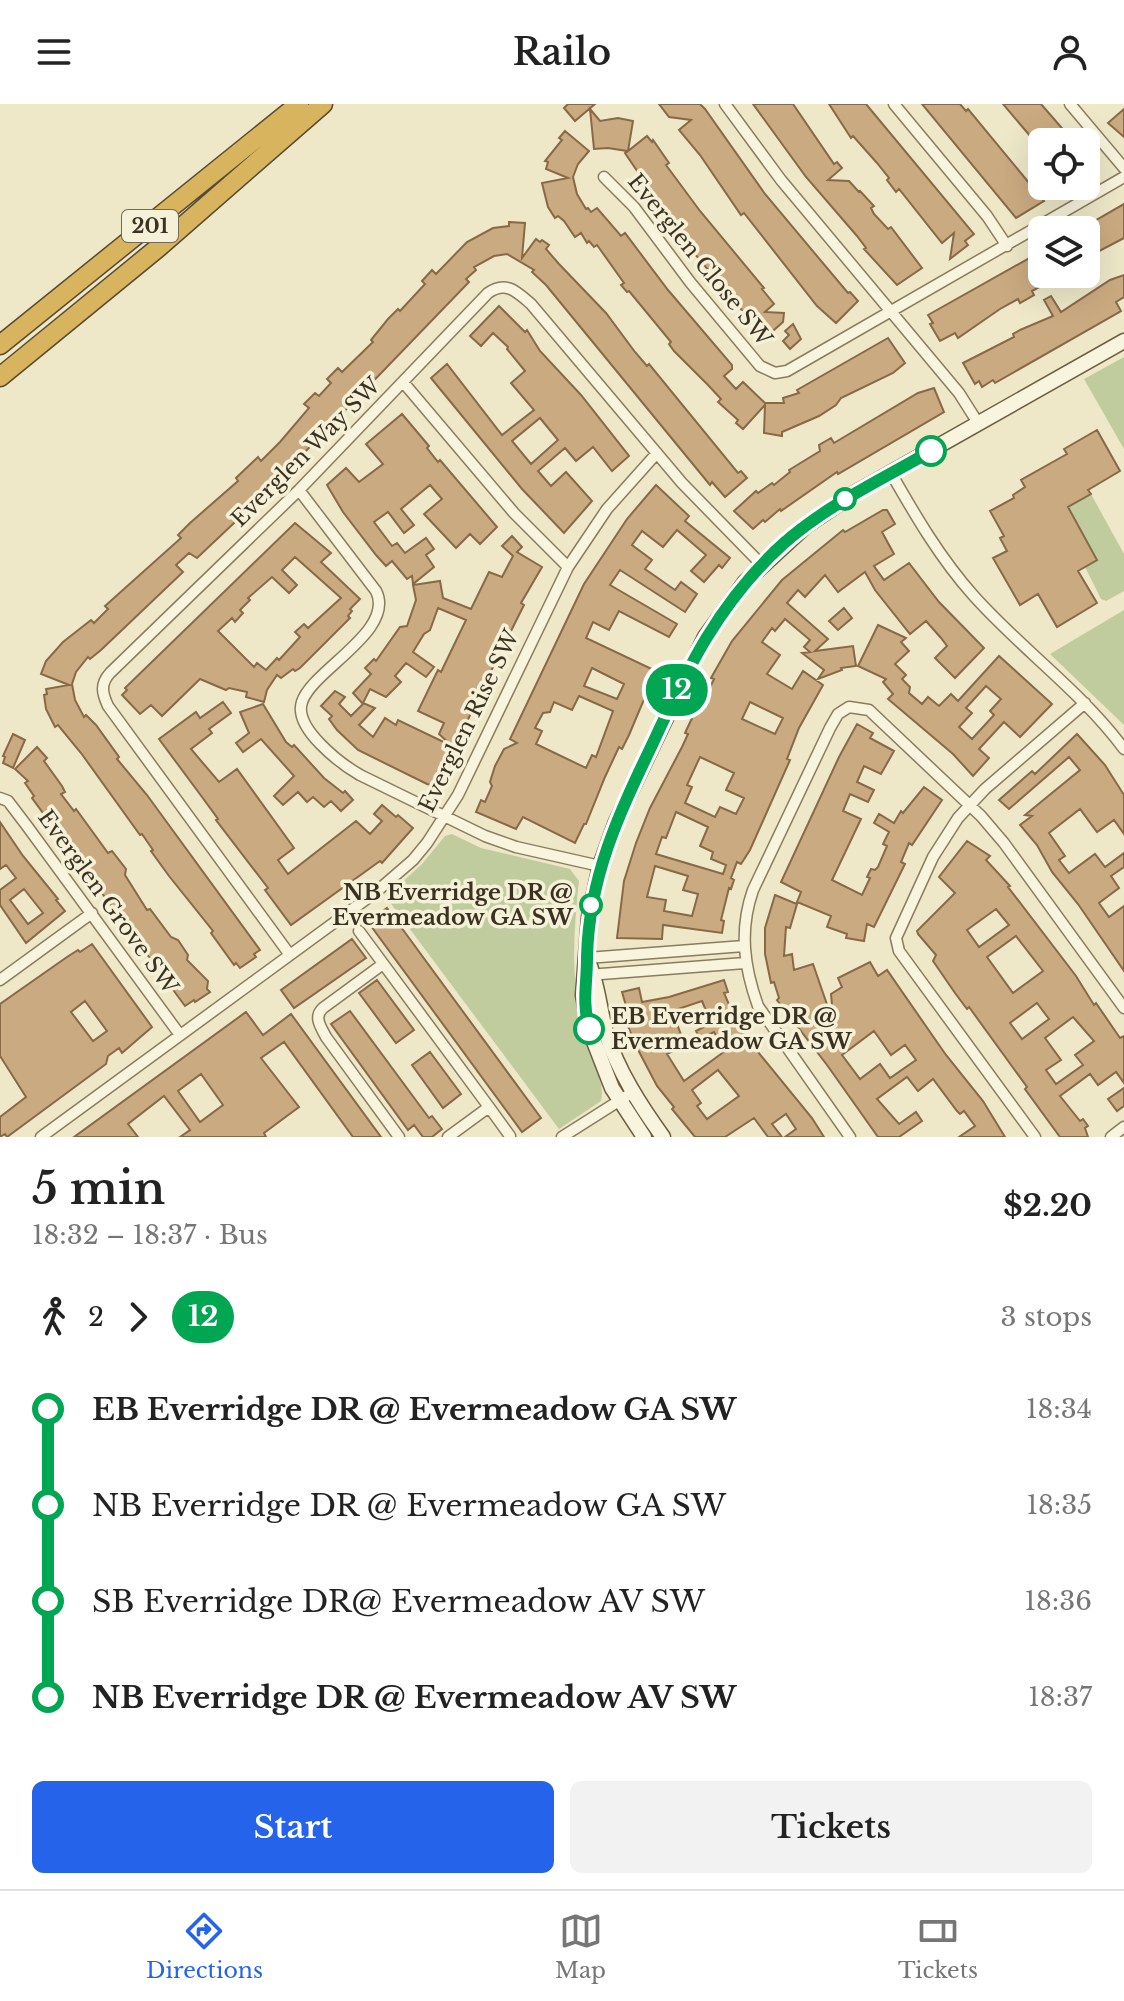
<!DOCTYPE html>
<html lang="en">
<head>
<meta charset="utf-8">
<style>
  :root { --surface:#fff; --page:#f2f2f2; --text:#222; --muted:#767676; --line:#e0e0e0; --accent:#2563eb }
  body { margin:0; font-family:"Libre Baskerville",serif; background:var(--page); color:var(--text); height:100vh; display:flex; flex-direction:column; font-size:30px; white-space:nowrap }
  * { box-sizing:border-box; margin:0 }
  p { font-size:26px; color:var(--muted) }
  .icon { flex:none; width:44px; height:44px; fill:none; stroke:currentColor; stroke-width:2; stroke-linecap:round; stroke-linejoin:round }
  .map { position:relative; height:1033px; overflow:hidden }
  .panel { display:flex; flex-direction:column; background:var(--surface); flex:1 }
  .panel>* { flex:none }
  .badge { padding:0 16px; border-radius:26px; font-size:28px; line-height:52px }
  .buttons { position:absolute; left:1028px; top:24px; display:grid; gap:16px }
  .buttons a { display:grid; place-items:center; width:72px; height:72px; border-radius:12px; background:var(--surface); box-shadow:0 8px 32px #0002; font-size:40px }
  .map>.badge { position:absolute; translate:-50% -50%; box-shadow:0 0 0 4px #fff }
  .legs { display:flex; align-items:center; gap:12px; height:88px; padding:0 32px; font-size:26px }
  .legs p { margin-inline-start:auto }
  .summary { display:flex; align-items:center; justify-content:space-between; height:136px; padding:0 32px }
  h1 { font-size:44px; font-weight:600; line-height:60px }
  .cta { display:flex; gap:16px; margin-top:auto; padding:16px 32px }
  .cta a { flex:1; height:92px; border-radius:12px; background:var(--accent); color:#fff; font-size:32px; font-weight:600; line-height:92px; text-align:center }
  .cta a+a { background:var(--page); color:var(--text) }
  ul { padding:0 32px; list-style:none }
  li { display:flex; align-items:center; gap:28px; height:96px; font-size:30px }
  li i { display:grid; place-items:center; width:12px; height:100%; margin:0 10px; background:currentColor }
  li i::after { content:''; width:20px; height:20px; margin:-10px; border:6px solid; border-radius:50%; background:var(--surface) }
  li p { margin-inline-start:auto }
  li:first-child i { background:linear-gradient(#0000 50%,currentColor 0) }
  li:last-child i { background:linear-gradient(currentColor 50%,#0000 0) }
  header { display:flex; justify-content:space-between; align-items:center; height:104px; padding:0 32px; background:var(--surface); font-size:36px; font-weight:600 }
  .dock { display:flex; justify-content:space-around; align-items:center; height:112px; border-top:2px solid var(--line); background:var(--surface); font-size:22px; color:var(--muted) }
  .dock a { display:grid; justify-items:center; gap:4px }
  .dock .on { color:var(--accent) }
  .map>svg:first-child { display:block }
  .green { fill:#c0cc9d }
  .building { fill:#caaa80; stroke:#886945; stroke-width:2; fill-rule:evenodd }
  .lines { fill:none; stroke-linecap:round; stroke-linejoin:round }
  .street-casing { stroke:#8a7c5e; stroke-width:13 }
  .secondary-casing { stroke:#6c5d41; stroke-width:17 }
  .highway-casing { stroke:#584932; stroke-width:21 }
  .street { stroke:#f8f4dd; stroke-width:10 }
  .secondary { stroke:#f8f4dd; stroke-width:14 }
  .highway { stroke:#d8b45e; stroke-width:18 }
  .line-1-casing { stroke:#fff; stroke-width:18 }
  .line-1 { stroke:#00a651; stroke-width:12 }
  .stop-1-dot { fill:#fff; stroke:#00a651; stroke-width:4 }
  .labels { text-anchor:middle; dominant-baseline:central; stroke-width:7; stroke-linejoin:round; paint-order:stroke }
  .shield { fill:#f5f1d9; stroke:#736b58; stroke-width:2 }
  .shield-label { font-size:20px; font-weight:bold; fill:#3b3121 }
  .street-label { font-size:22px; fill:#3b3121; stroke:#f5f1d9 }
  .stop-label { font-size:22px; font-weight:bold; fill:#3b3121; stroke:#f5f1d9; text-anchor:end }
</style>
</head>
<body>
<header><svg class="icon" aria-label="menu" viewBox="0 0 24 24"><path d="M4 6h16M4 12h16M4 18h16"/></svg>Railo<svg class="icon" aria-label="person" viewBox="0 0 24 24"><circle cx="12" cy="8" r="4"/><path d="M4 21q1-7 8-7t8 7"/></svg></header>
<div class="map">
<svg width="1124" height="1033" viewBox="0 0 1124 1033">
  <rect width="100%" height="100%" fill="#eee8c9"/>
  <path class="green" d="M1124,253V345L1084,275Z
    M1091,390L1124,450V487L1106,497L1101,495L1085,463L1097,456L1068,403Z
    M1124,506V621L1050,550Z
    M452,730L481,744L570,765L579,777C573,831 570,885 586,938C591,958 606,977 601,997L559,1025L386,793L422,760L445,732Z"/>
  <path class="building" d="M568,0H595L575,17L564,4Z
    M659,0H700L705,5L765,90L848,189L850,188L858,197L836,219L817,202L744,109L741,111L700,51L679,26L691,16L669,13Z
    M753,0H793L834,60L837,58L842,64L828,76L849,77L859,88L860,87L874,102L871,104L874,110L888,125L891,123L922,164L897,181L864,145L866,144L857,132L806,73Z
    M829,0H866L974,130L965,137L968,141L950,155L954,129L942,139L899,85L896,88L887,76L889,74L877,59L853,32L851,34Z
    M922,0H960L966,7L968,5L1044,97L1016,114Z
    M1003,0H1041L1074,38H1042V46Z
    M590,5L600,17L618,14L633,17L628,47L647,32L652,38L653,36L669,59L666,61L700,107L764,184L762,185L774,200L765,208L784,209L783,218L765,234L689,143L646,84L648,83L625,49L627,47L608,44L594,45Z
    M1124,5V33L1108,19Z
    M565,27L589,47L578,60L573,73L577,90L586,105L588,104L591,108L597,104L621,132L625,129L668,186L732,261V265L724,272L736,285L743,278L765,299H784L783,294L799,289L797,286L888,234L905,259L893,269L841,294L836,301L819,312L782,328V332L764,329L765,301L743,325L736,319L738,316L718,298L721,295L708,281L674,247L669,240L671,238L629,187L627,188L621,181L624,179L597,141L594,143L589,137L587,139L581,129L575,133L564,117L558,112L555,114L548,103L542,79L568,74L546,65L548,58L545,57L562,36L559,34Z
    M1124,100V134L1086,154V126L1084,123Z
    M509,118L525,119L522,154L536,135L540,138L542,136L549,141L546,145L559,160L606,209L635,248L647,262L649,260L738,369L741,367L747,374L725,393L712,378L710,381L546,181L532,168L534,166L507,150L494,152L474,163L476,166L466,175L469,178L303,350L305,352L197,454L189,449L176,461L183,468L101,546L90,555L88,553L76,568L72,580L75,596L84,613L86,611L96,621L119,653L117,655L147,691L260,846L254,850L256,853L240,864L236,859L234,861L211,829L213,827L169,772L151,747L153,746L142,730L140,731L81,649L58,621L55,623L46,605L44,591L47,590L46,585L69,581L41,570L46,557L63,538L91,516L94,519L108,505L105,502L181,434L178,431L190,419L238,377L236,374L258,353L261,357L280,338L309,304L304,300L315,289L319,292L331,279L327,275L338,264L342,268L373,238L371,236L388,215L398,205L400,207L425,180L422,177L432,166L436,170L467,138L493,124L509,122Z
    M1042,147V170H1063L1032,187L1034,191L1020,199L1018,195L1000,205L958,234L955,229L940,237L930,220L933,219L928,211Z
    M1124,171V193L1116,198L1121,207L995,279L993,276L982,283L979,277L975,280L963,259L1014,233L1013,230L1020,226L1053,212L1044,196L1051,192L1061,208L1110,176Z
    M499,202L525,228L527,226L540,247L581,291L629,352L612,367L593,343L576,357L565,344L538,367L551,382L566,368L592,397L564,429L522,385L431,274L447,260L502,331L534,306L511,279L525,267L507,245L508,243L493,229L481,242L470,232ZM540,314L558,336L531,360L512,337Z
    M793,220L801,235L790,245L783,237L789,231L785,227Z
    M934,284L944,308L838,370L837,368L781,407L780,405L765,418L763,416L753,425L734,407L756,387L758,389L772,379L774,381L790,368L789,366L820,347L819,341L831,334L834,339L918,289Z
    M402,310L429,342L427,344L438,358L440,356L497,423L480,440L470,430L456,444L424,410L442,395L430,381L401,405L414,421L404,429L388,408L374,418L392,442L397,439L405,449L426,434L434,445L426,451L434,463L413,480L412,472L407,475L392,457L386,462L376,451L343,408L327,381L346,364L359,378L383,360L366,340Z
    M1097,326L1120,367L1088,386L1091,390L1068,403L1097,456L1078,467L1097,499L1057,523L1038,490L1020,501L993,454L1007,447L1000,434L1004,432L990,407L1014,394L1013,391L1025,383L1021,376L1067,350L1064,345Z
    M656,381L689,412L685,417L730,454L722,464L719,461L704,478L691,467L706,451L677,426L663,443L642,427L632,441L652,456L645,465L675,486L681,478L697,490L685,508L620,466L610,481L677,520L669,533L619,507L609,526L593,518L586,534L656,567L629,631L622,645L619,643L605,673L586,720H584L575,739L523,713L516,725L476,708L481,696L485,698L492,682L490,678L495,662L504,645L517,639L510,635L584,480L627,415ZM592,564L624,580L617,595L584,582ZM579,592L613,607L596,653L592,651L586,664L536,640L542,627L535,624L543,609L550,608L554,598L572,606Z
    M883,406H887L895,420L882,428L894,450L874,462L884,476L909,459L939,498L984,544L955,574L935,554L947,542L941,534L926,517L910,530L875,486L865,468L838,488L825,471L805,493L798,486L787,499L828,535L815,547L853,542L856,562L841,564L842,566L818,575L824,566L802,549L810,548L804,543L810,536L785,515L775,527L772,524L762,538L780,551L767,570L792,585L803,567L823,581L799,624L787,655L790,656L750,746L741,760L737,758L731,774L734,776L731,785L729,784L721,816L724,817L722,829L663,821L662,835L617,834L624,777L636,739L650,704L682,643L688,630L685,629L703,591L706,592L714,575L711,574L732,537L782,476L843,426L845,428ZM750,598L783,614L775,630L742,615ZM700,653L734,669L726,686L744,694L736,710L720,703L715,713L685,699L692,683L687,681ZM676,708L708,723L700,742L713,748L711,755L726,761L723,770L656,750L662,733L666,734ZM655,762L688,772L683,786L698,790L692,812L664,807L666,796L647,793Z
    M295,419L331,449L321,458L360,495L350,505L352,507L348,512L350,514L300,564L295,567L293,565L281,574L277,571L267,586L264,598L246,593L247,588L229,584L226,586L200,575L162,612L151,601L140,610L122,591L127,586L125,584ZM295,453L341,494L308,524L304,520L295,528L300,533L279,556L277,554L266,566L257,559L254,563L218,527L232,514L235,518L243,509L240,506L250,496L248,494L272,473L289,489L297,481L282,466Z
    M512,432L522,443L517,448L542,463L521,499L524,501L481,587L455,644L460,646L442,684L427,680L358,646L337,626L329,615L332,612L321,602L335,587L345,593L339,600L351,612L363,600L353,589L371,570L365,564L374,555L376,557L400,523L407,522L416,496L413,481L440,477L443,494L471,505L489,468L502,473L513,452L502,442ZM438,504L466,516L441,568L438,566L418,607L444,619L439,630L452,642L398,616L396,621L385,614L373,633L359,621L375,604L363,599L370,585L386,593L401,578L395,572L406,559L426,573L434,563L413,548L424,530L430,526Z
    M844,504L852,514L838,526L829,517Z
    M878,521L906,534L901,538L909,547L895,560L906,571L902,575L910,583L909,589L922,600L928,593L939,602L951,590L958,597L999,552L1052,600L1020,633L1004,618L979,645L989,654L973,672L953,650L888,595L893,590L883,578L886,575L858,562ZM986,582L1001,595L990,607L994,611L972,635L959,623L972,609L966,604Z
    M223,598L231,609L209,625L212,629L191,645L219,678L237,665L294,744L278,756L288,770L356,717L370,730L382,717L374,710L382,701L396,713L398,711L413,724L382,759L380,757L291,821L265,786L268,784L216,716L218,715L202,693L159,635L196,608L200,614Z
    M263,600L286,638L292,643L294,641L324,674L343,689L345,687L353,696L341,707L331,697L324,703L313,693L307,698L298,688L283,701L274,692L294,672L261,635L243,648L236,639L249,629L240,608Z
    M857,620L873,629L870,634L894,647L881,670L864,662L857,678L874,686L868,698L850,690L843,707L861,715L832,776L862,791L870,774L867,773L871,765L875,766L878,763L887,742L883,740L889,728L874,719L879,710L894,719L901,707L903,709L924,683L942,696L912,741L909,739L901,758L905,760L874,823L867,820L864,837L846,834L847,830L827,823L831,812L797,798L801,788L781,778L839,653Z
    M13,630L25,636L13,664L3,659L5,653L3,652Z
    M1077,630L1105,661L1124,691V730L1114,716L1097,728L1080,705L1049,729L1065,752L1059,756L1069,769L1095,750L1105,763L1124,749V763L1111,772L1119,784L1099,799L1109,813L1124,802V867L1078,800L1052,768L1037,741L1020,721L1032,712L1025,711L1080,666L1069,653L1009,705L999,696L1032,667L1035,670Z
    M37,643L47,654L44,657L62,682L65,688L61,690L74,707L76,705L108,749L112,747L126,765L125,771L147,806L150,805L171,833L178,836L188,851L187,856L208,877L207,885L210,888L195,898L194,896L185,902L32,694L34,692L25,679L28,677L15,665Z
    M0,718L23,752L58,795L56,796L65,807L26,839L0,801V786L16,774L6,761L0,765ZM24,785L43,809L28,820L10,796Z
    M967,737L990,752L986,756L1010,782L1008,783L1076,872L1094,901L1096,899L1120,934L1124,932V979L1116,968L1098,981L1090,970L1060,992L1080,1017L1083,1015L1088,1022L1085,1024L1088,1033H1060L1025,985L1027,983L969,903L967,905L955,889L933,857L936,851L918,830L917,827L955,789L939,773ZM996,805L1009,821L979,843L967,826ZM1016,832L1043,867L1013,889L987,853ZM1037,899L1049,915L1022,935L1010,919ZM1073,913L1094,937L1075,951L1083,961L1056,980L1046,966L1061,956L1045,934Z
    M775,791L797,800L790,824L786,823L784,852L792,850L794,866L813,860L831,912H833L831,890L842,883L838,874L870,858L878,872L887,866L946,951L983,997L1005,1033H959L975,1022L964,1007L960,1010L957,1007L933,975L918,987L907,973L877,995L899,1020L916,1008L922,1017L899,1033H878L827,961L777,896L779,894L774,878L771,879L765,850V824ZM874,927L891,951L905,941L916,956L890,974L880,960L860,975L842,951Z
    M387,804L541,1014L522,1028L368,818Z
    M352,835L366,854L294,904L281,886Z
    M92,840L152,923L122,949L119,944L108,952L106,960L7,1033L5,1030L0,1033V1013L26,993L0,952V900L67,853L78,846L80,848ZM85,897L107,927L93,937L71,908Z
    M377,876L414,926L396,939L359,889Z
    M724,876L728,888L724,889L740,926L812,1014L824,1033H785L796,1025L786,1010L772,1020L782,1033H768L754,1014L725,1033H695L672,1005L674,1003L657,982L636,942L627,920L631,919L622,888L639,884L642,898L669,893ZM702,897L711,919L696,927L700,935L714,928L725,947L684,977L667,950L685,941L672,907ZM718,966L739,992L707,1015L697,1002L701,999L692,986Z
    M350,907L429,1014L432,1012L442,1025L432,1033H423L414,1021L408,1026L331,920Z
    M246,908L263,931L291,910L381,1033H353L284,938L261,954L299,1003L264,1029L266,1033H180L190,1026L164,992L128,1020L138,1033H74ZM201,970L223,1001L200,1018L178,987Z
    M430,948L461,990L443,1004L412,961Z
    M1124,984V1002L1117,1007L1108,995Z"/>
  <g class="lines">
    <g class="street-casing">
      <path id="street" d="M725,0L781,76L959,289L978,319
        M894,0L987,112L1007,142
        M1070,0L1124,64
        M604,73L634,103L690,178L760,262L775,269L787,267L1124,73
        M403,278L514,409L568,463
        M891,369C915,411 940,454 973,491C1021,545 1081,587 1124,645
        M299,386L376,487C396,527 312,566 302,598C293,624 341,660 360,671L485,732L516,743L600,762
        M0,694L8,697L27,722L180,931
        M359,827L489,1003L448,1033
        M290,851L108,602C102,589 100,580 110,569L299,386L488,189C506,176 517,188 531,200L682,379L762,461
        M587,854L744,842
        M383,860L323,904C313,913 321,923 326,933L399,1033
        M588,871L745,859
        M0,876L92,809
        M489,1003L510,1032
        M41,1033L376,788L413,756L427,739L458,691L568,463L607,405L657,349
        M562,1033L633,988
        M850,1033L758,902C744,863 739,826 753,786L830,624L838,610L849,603L869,606L981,712L1004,739L1124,904
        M1035,1033L899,847L896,834L933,753L958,714L985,685L1085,599
        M1111,1033L1124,1023"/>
    </g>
    <g class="secondary-casing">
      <path id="secondary" d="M590,862C598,883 600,907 606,929C618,967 640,1001 663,1033
        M644,1033L612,984L589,925L583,891L589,813L600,762L616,718L705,533L745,478L806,422L855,389L1124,237"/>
    </g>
    <g class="highway-casing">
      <path id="highway" d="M0,241L299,0
        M0,273L159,143L323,0"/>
    </g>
    <use href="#street" class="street"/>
    <use href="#secondary" class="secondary"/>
    <use href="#highway" class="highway"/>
  </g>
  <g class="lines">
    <g class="line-1-casing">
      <path id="line-1" d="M589,925C582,894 587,883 587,853C589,773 618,712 652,641C687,565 719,498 783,440C827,401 881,376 931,347"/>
    </g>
    <use href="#line-1" class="line-1"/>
  </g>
  <g class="stop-1-dot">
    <circle cx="931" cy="347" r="14"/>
    <circle cx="845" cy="395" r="10"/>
    <circle cx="591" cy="801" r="10"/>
    <circle cx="589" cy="925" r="14"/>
  </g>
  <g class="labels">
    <rect class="shield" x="122" y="106" width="56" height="32" rx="6"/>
    <g class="shield-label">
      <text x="150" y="122">201</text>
    </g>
    <g class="street-label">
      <text transform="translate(700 156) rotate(51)">Everglen Close SW</text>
      <text transform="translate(306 348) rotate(-45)">Everglen Way SW</text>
      <text transform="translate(469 617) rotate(-64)">Everglen Rise SW</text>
      <text transform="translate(108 798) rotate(54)">Everglen Grove SW</text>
    </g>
    <g class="stop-label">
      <text x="573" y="788">NB Everridge DR @<tspan x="573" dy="25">Evermeadow GA SW</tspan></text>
      <text x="611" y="912" text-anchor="start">EB Everridge DR @<tspan x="611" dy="25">Evermeadow GA SW</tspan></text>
    </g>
  </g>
</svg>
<div class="buttons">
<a><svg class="icon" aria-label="locate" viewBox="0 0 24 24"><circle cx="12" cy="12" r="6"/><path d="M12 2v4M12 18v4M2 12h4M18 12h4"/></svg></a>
<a><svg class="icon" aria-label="layers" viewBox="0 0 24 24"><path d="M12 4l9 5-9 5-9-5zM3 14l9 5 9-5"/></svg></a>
</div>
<b class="badge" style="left:677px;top:586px;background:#00a651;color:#fff">12</b>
</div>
<section class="panel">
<div class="summary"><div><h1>5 min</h1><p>18:32 – 18:37 · Bus</p></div><b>$2.20</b></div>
<div class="legs"><svg class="icon" aria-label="walk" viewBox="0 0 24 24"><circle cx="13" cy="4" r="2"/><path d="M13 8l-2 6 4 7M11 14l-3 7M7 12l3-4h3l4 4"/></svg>2<svg class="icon" aria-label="forward" viewBox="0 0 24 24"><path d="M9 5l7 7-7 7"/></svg><b class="badge" style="background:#00a651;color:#fff">12</b><p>3 stops</p></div>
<ul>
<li><i style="color:#00a651"></i><b>EB Everridge DR @ Evermeadow GA SW</b><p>18:34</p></li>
<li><i style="color:#00a651"></i><span>NB Everridge DR @ Evermeadow GA SW</span><p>18:35</p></li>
<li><i style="color:#00a651"></i><span>SB Everridge DR@ Evermeadow AV SW</span><p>18:36</p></li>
<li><i style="color:#00a651"></i><b>NB Everridge DR @ Evermeadow AV SW</b><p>18:37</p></li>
</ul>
<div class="cta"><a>Start</a><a>Tickets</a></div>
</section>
<nav class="dock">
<a class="on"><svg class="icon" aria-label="directions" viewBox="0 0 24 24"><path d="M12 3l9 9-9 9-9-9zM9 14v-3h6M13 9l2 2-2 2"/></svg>Directions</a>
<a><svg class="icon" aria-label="map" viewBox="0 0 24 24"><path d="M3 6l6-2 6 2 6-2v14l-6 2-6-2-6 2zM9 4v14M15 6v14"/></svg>Map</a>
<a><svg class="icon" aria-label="tickets" viewBox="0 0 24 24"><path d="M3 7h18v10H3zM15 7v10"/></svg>Tickets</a>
</nav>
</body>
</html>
